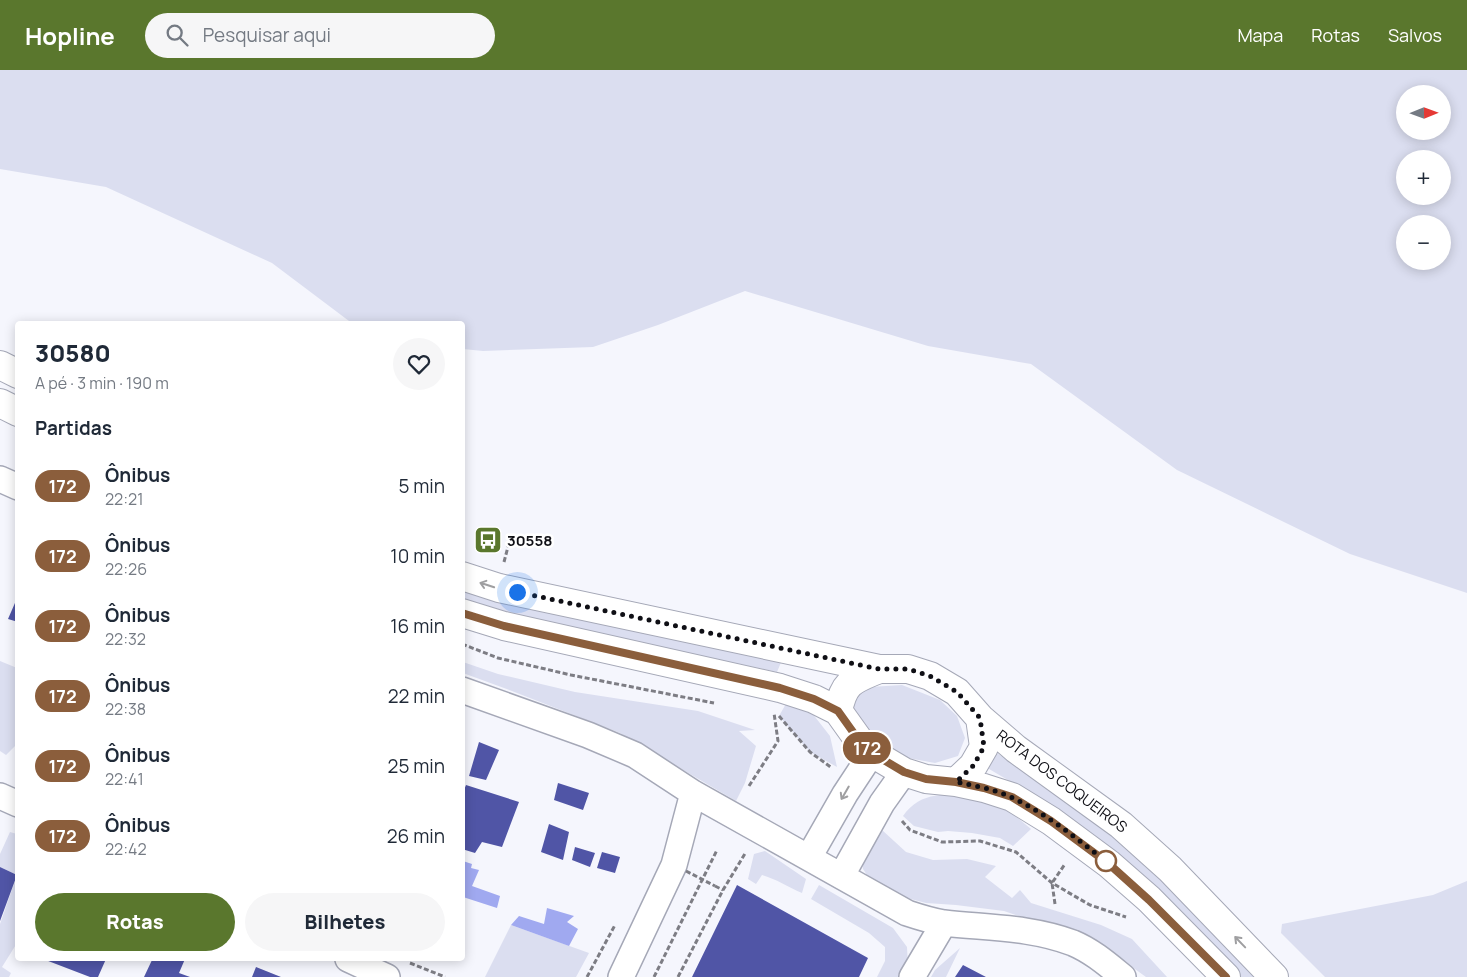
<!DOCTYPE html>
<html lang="pt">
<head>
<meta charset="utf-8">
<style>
  :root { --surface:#fff; --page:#f6f6f7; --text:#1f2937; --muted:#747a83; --accent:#5a772d }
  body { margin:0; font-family:Manrope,sans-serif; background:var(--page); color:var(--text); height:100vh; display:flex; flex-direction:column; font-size:19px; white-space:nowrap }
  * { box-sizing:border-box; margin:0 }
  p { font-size:16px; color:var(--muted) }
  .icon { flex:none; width:28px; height:28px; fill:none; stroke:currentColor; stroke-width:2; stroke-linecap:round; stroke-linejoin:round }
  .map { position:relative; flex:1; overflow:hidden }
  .details { position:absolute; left:15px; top:251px; width:450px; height:640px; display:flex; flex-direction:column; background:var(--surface); border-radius:5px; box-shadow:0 2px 12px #0003 }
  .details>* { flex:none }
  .badge { padding:0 10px; border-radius:16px; font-size:18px; line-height:32px }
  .needle { width:32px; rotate:89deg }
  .controls { position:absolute; left:1396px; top:15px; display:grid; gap:10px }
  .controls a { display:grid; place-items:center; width:55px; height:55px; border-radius:50%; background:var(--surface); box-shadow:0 2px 12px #0003; font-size:25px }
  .you { position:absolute; width:25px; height:25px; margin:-12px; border:4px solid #fff; border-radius:50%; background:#1a73e8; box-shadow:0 0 0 8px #1a73e833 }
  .map>.badge { position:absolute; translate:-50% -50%; box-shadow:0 0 0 2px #fff }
  h2 { padding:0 20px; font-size:19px; line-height:45px }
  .round { display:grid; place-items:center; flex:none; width:52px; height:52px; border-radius:26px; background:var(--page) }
  .headline { display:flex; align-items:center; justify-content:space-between; height:85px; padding:0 20px }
  h1 { font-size:24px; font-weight:800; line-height:38px }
  .action { display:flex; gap:10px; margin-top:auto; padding:10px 20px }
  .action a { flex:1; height:58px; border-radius:30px; background:var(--accent); color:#fff; font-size:20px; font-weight:800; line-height:58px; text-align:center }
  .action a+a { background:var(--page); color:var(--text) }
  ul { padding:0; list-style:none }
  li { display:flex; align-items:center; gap:15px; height:70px; padding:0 20px }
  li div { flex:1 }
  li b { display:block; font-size:19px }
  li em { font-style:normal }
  li .badge { min-width:55px; font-weight:700; text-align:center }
  header { display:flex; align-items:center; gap:30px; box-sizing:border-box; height:70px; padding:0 25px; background:var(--accent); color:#fff }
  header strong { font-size:24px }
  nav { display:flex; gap:28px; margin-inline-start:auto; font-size:18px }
  .search { width:350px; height:45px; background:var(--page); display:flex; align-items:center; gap:12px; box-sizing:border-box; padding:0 18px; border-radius:28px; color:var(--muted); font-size:19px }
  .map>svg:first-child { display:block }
  .green { fill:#dbdef0; fill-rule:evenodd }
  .water { fill:#a0a9f0 }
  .building { fill:#5055a6 }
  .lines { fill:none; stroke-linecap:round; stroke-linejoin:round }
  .street-casing { stroke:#a5a8b7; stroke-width:28 }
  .primary-casing { stroke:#a5a8b7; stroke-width:30 }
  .path { stroke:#7d7d84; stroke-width:3; stroke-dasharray:5 2.5; stroke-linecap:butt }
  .street { stroke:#fff; stroke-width:25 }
  .primary { stroke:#fff; stroke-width:28 }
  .path-bridge { stroke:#7d7d84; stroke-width:3; stroke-dasharray:5 2.5; stroke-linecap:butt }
  .oneway { stroke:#9f9fa1 }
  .line-casing { stroke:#fff; stroke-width:11 }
  .line { stroke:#8b5e3c; stroke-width:8 }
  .walk { stroke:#0f0f15; stroke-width:5; stroke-dasharray:0 9 }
  .stop-dot { fill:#fff; stroke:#8b5e3c; stroke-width:2.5 }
  .labels { text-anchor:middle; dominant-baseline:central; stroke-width:5; stroke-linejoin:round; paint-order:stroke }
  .poi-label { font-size:15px; font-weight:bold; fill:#0f0f15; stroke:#fff; text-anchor:start }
  .street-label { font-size:15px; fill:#0f0f15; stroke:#fff }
</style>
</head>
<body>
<header>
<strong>Hopline</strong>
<div class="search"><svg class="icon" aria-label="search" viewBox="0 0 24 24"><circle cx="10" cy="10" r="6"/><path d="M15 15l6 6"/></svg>Pesquisar aqui</div>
<nav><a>Mapa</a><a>Rotas</a><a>Salvos</a></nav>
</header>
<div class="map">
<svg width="1467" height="907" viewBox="0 0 1467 907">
  <rect width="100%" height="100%" fill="#f5f6fd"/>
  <path class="green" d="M0,0H1467V523L1350,484L1177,400L1031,294L928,276L745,221L658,255L593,277L483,281L463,279L462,254H353L272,193L106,117L0,99ZM1405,24H1442V61H1405ZM1405,89H1442V126H1405ZM1405,154H1442V191H1405Z
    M463,521L491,530L659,566L782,590L777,602L573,559L463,532Z
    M0,591L17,598V674L6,685L0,681Z
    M463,592L498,604L575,622L698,641L755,660L739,661L756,676L745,713L736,731L620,663L504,618L463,603Z
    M902,615L940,630L957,646L965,668L958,686L935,693L908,688L884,677L864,657L851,638L855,625L870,617Z
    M787,632L812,643L830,666L837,697L810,682L779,646Z
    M992,680L1060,724L1134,778L1261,907H1239L1169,834L1045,732L984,696Z
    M975,724L1007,739L1031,759L1013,776L1000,768L972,763L948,761L938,762L914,756L903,746C921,720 947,725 975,724Z
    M882,760L906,782L933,790L967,789L996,796L985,807L1012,828L1020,820L1031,833L1101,855L1132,869L1167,907H1146L1114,884L1037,852L1004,841L956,835L926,833L903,827L869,808L863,799L862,789Z
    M10,762L17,764V873L2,897L11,903L9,907H0V854L17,805L0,797V784Z
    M765,781L806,809L802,823C788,817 776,809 762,805L756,814L748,809L754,784Z
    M1467,811V907H1325L1281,863L1282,854L1433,825Z
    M819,815L893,858L907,877L908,897L902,907H877L885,891V877L869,863L811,829Z
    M511,855L589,883L576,907H485Z
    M960,878L946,907H931L935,900Z"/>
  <path class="water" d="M463,791L472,794L471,798L479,800L472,816L500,826L497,838L463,827Z
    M547,838L574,846L567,852L578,859L569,876L511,855L519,846L544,854Z"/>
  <path class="building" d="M18,526V552L8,549Z
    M479,672L499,680L486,710L469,706Z
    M558,713L589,723L583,740L554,730Z
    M466,715L519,732L502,777L482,772L475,783L462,779V725Z
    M549,754L569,762L563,790L541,782Z
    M575,777L595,783L590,797L572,790Z
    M602,782L620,787L615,803L597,798Z
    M0,797L17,805L0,851Z
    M737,815L868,888L859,907H692Z
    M43,889H106L98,907H90Z
    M149,889H185L179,903L190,907H144L152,890Z
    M963,895L986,907H955Z
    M256,897L281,907H252Z"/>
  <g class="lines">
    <g class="street-casing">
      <path id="street" d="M0,409L18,417
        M462,620L588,665L635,685L693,723L907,843C919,847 932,851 944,853C988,858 1031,857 1073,873C1092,881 1107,894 1123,907
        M0,726L18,734
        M809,787L845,724L872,683
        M842,805L882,733L904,702
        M348,889L387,907
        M621,907L674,795L693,723
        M912,907L944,853"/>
    </g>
    <g class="primary-casing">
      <path id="primary" d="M0,295L18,304
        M0,333L18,342
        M462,506L499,518L879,599H908L930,606L957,622L980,648L1016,679L1121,755L1170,799L1274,907
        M462,543L504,556L780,618L814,629L838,641L858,669L872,683L904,702L926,709L956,712L984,718L1012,727L1051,751L1109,794L1149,829L1226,907
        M838,641C844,611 853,610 879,599
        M956,712L973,696L984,677L980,648"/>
    </g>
    <path class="path" d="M504,492L509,473
      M462,574L498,588L571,605L714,633
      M779,646L810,682L832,698
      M749,716L778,671L774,643
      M902,751L910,760L942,772L980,771L1016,782L1052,813L1090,835L1126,847
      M715,816L723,820
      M1055,834L1052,813L1065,794
      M410,893L445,907
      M587,907L615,855
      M654,907L717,780
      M678,907L723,820L746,782"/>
    <use href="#street" class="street"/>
    <use href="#primary" class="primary"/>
    <path class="path-bridge" d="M686,801L715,816"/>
  </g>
  <defs><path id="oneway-shaft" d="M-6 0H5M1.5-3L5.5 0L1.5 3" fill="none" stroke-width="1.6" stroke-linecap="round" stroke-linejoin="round" transform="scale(1.25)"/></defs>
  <g class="oneway">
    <use href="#oneway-shaft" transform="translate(487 515) rotate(-162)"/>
    <use href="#oneway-shaft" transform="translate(845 723) rotate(120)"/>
    <use href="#oneway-shaft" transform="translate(1240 872) rotate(-134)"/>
  </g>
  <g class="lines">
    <g class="line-casing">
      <path id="line" d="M462,543L504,556L780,618L814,629L838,641L858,669L872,683L904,702L926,709L956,712L984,718L1012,727L1051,751L1109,794L1149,830L1226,907"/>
    </g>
    <use href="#line" class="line"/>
    <path class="walk" d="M517,522L879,599H908L930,606L957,622L980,648L984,677L973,696L956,712C975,716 995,719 1013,728C1048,745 1079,770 1109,794L1106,791"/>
  </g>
  <defs>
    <g id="bus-square" transform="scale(1.4375)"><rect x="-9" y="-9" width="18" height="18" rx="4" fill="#5a772d" stroke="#fff"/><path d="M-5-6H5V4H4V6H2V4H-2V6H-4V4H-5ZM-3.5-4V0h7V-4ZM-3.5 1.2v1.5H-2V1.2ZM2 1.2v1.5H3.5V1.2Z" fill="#fff"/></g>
  </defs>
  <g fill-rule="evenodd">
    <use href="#bus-square" x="488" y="470"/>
  </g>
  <circle class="stop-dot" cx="1106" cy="791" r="10"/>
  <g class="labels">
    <g class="poi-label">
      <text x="507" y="470">30558</text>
    </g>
    <g class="street-label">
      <text transform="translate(1062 711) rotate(37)">ROTA DOS COQUEIROS</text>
    </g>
  </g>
</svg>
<div class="controls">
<a><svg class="needle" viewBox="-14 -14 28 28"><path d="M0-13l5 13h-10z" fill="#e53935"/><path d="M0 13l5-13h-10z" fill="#747a83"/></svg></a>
<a>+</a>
<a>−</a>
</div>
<div class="you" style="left:517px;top:522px"></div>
<b class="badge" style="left:867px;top:678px;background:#8b5e3c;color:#fff">172</b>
<section class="details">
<div class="headline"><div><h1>30580</h1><p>A pé · 3 min · 190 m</p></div><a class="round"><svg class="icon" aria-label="heart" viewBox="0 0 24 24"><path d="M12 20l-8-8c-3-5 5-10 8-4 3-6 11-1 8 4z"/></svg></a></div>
<h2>Partidas</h2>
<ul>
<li><span class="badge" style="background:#8b5e3c;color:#fff">172</span><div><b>Ônibus</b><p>22:21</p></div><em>5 min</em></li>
<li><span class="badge" style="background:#8b5e3c;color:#fff">172</span><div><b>Ônibus</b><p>22:26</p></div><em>10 min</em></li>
<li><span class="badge" style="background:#8b5e3c;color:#fff">172</span><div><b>Ônibus</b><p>22:32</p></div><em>16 min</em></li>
<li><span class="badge" style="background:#8b5e3c;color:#fff">172</span><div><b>Ônibus</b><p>22:38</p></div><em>22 min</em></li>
<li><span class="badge" style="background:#8b5e3c;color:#fff">172</span><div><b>Ônibus</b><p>22:41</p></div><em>25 min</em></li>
<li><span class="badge" style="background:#8b5e3c;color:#fff">172</span><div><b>Ônibus</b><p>22:42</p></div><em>26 min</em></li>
</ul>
<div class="action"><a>Rotas</a><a>Bilhetes</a></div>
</section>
</div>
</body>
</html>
